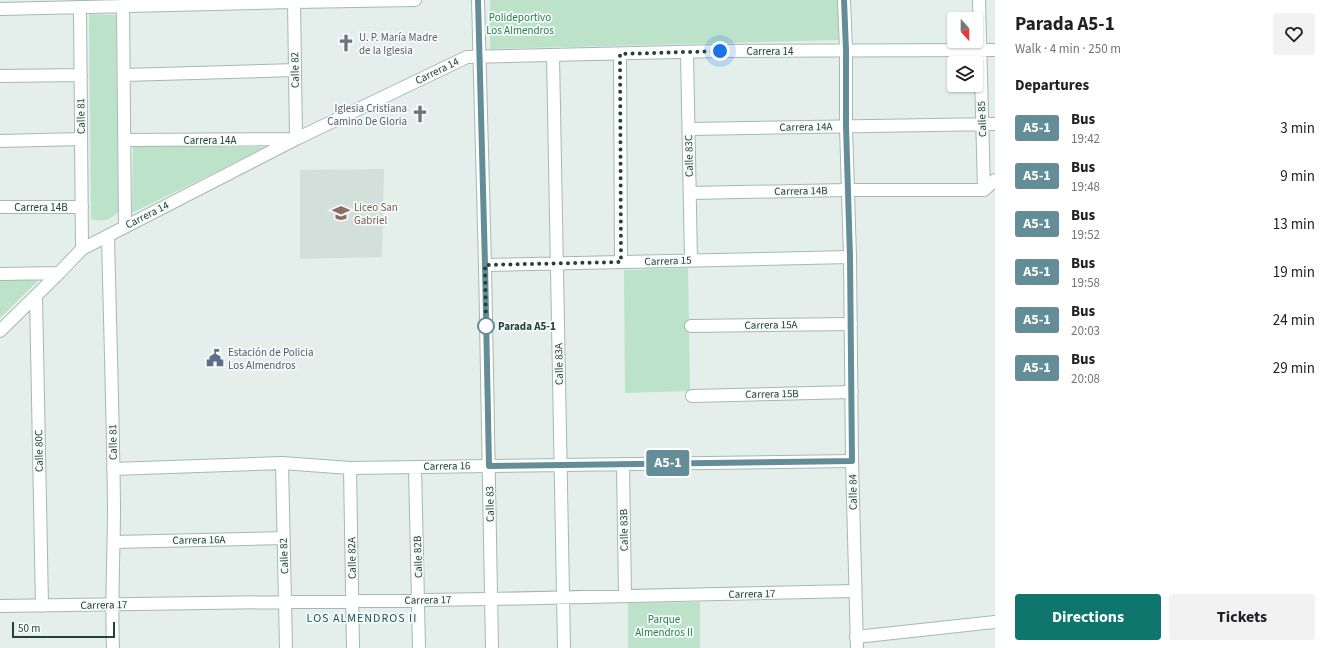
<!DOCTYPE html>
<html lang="en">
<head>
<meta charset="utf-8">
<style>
  :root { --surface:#fff; --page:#f2f2f2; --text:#202124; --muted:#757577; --accent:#0f766e }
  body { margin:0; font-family:"Source Sans 3",sans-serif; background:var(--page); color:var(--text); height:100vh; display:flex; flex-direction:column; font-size:15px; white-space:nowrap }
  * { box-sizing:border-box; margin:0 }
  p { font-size:13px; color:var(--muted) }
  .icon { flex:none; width:22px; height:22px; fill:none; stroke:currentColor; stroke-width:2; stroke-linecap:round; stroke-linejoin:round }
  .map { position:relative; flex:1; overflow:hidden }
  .details { display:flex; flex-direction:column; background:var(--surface); width:340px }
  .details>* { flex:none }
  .badge { padding:0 8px; border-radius:3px; font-size:14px; line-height:26px }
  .needle { width:26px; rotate:159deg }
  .buttons { position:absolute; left:947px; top:12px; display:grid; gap:8px }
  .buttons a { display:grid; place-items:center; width:36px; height:36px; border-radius:4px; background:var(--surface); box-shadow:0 1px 3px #0004; font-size:20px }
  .scale { position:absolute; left:12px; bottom:10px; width:103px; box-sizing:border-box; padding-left:4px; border:2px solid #22433c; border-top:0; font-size:11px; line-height:14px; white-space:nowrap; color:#22433c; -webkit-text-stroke:3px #f6fbf9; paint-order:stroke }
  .you { position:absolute; width:20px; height:20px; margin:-10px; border:3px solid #fff; border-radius:50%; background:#1a73e8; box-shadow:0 0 0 6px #1a73e833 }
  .map>.badge { position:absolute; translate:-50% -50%; box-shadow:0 0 0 2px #fff }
  h2 { padding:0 20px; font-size:15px; line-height:36px }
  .round { display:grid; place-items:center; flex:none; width:42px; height:42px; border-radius:4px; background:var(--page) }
  .summary { display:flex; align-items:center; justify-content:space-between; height:68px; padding:0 20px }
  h1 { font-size:19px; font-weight:700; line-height:30px }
  .button { display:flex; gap:8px; margin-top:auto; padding:8px 20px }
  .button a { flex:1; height:46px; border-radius:4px; background:var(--accent); color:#fff; font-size:16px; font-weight:700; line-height:46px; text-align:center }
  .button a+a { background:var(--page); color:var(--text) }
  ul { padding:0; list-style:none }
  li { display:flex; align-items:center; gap:12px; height:48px; padding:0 20px }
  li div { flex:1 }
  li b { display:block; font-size:15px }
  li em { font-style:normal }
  li .badge { min-width:44px; font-weight:700; text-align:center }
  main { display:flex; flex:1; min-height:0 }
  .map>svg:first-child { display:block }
  .built { fill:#d2dfda }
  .green { fill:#bce2c9 }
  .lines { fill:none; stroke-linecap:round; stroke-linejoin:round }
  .minor-casing { stroke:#a6b8b3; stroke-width:14 }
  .tertiary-casing { stroke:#a6b8b3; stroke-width:14 }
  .minor { stroke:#fff; stroke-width:12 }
  .tertiary { stroke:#fff; stroke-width:12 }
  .line-casing { stroke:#fff; stroke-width:9 }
  .line { stroke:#638d97; stroke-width:6 }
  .walk { stroke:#22433c; stroke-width:4; stroke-dasharray:0 7.2 }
  .stop-dot { fill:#fff; stroke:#638d97; stroke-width:2 }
  .labels { text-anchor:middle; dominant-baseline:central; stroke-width:3.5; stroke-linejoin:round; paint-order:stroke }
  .park-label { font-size:11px; fill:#287d4f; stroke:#f6fbf9 }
  .worship-label { font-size:11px; fill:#5b616d; stroke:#f6fbf9; text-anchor:start }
  .street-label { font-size:11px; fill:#22433c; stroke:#f6fbf9 }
  .education-label { font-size:11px; fill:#785e54; stroke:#f6fbf9; text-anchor:start }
  .stop-label { font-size:11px; font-weight:bold; fill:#22433c; stroke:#f6fbf9; text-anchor:start }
  .service-label { font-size:11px; fill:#4e5e75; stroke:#f6fbf9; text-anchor:start }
  .neighbourhood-label { font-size:12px; letter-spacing:1px; fill:#1b574d; stroke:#f6fbf9 }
</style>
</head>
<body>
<main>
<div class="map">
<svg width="995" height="648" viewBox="0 0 995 648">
  <rect width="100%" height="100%" fill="#e4efeb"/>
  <path class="built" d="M384,169L382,257L300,259V170Z"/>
  <path class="green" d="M490,0H838L839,40L490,49Z
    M89,14L116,15L118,212C109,221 103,222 91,219Z
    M133,145L267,147L132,213Z
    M688,268L690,391L625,393L624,270Z
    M0,280H39L0,318Z
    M700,602V648H628V603Z"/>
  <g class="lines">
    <g class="minor-casing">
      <path id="minor" d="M979,0L984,190
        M123,6L125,226
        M80,7L82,249
        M0,9L294,2L415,0
        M687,52L691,260
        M620,54L621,262
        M553,55L564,648
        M124,75L295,70
        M0,76L81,75
        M689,129L995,124
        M125,140L296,139L294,2
        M0,141L81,139
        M984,190L995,180
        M690,193L848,190H984
        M0,207H82
        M108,236C110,326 113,416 114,506C114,553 111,600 113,648
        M485,265L850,257
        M0,274L59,273
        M36,296L42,606
        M691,326L851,324
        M0,331L59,273L82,249L296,139L467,57L720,51L995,50
        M692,396L852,392
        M282,463L286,648
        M623,464L625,596
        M415,467L419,648
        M350,468L353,648
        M113,469L282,463L350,468L852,461
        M114,542L284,538
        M0,606L491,599L855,591
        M856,637L995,622"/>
    </g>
    <g class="tertiary-casing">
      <path id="tertiary" d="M478,0L485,265L492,648
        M844,0L846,50V127L850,257L852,461L857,648"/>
    </g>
    <use href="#minor" class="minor"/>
    <use href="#tertiary" class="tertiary"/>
  </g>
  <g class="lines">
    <g class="line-casing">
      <path id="line" d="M478,0L485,265L489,466L852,461L850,257L846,126V50L844,0"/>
    </g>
    <use href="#line" class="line"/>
    <path class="walk" d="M486,326L485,265L621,262L620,54L720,51"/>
  </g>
  <defs>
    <g id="church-bare" transform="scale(1.38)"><path d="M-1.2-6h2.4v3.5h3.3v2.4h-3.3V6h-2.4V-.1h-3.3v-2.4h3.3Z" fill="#6b7280" stroke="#f6fbf9" stroke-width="2.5" paint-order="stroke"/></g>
    <g id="school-bare" transform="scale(1.38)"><path d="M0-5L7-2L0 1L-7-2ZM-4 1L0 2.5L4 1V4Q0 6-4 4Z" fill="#8d6e63" stroke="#f6fbf9" stroke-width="2.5" paint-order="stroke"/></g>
    <g id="civic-bare" transform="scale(1.38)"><path d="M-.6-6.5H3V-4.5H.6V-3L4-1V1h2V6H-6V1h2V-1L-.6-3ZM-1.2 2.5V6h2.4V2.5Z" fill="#5c6f8a" stroke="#f6fbf9" stroke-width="2.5" paint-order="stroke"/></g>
  </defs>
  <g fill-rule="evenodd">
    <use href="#church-bare" x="346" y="43"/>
    <use href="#church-bare" x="420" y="114"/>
    <use href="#school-bare" x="341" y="213"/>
    <use href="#civic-bare" x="215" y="358"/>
  </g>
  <circle class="stop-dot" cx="486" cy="326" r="8"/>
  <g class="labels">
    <g class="park-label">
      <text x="520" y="17">Polideportivo<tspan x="520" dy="13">Los Almendros</tspan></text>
      <text x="664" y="619">Parque<tspan x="664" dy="13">Almendros II</tspan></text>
    </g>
    <g class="worship-label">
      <text x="359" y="37">U. P. María Madre<tspan x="359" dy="13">de la Iglesia</tspan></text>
      <text x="407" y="108" text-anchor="end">Iglesia Cristiana<tspan x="407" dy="13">Camino De Gloria</tspan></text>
    </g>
    <g class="street-label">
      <text x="770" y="51">Carrera 14</text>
      <text transform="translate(295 70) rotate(-91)">Calle 82</text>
      <text transform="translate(437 71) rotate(-26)">Carrera 14</text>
      <text transform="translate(81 116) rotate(-91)">Calle 81</text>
      <text transform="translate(982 119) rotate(-92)">Calle 85</text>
      <text transform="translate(806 127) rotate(-1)">Carrera 14A</text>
      <text x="210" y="140">Carrera 14A</text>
      <text transform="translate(689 156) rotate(-91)">Calle 83C</text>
      <text transform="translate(801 191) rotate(-1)">Carrera 14B</text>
      <text x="41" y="207">Carrera 14B</text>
      <text transform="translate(147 215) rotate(-27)">Carrera 14</text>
      <text transform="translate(668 261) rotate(-2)">Carrera 15</text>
      <text transform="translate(771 325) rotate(-1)">Carrera 15A</text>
      <text transform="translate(559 364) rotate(-91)">Calle 83A</text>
      <text transform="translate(772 394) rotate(-1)">Carrera 15B</text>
      <text transform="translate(113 442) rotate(-91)">Calle 81</text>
      <text transform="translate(39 451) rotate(-91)">Calle 80C</text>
      <text transform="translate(447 466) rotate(-1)">Carrera 16</text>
      <text transform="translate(853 492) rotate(-91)">Calle 84</text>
      <text transform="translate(490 504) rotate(-91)">Calle 83</text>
      <text transform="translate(624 530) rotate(-91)">Calle 83B</text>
      <text transform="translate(199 540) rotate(-1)">Carrera 16A</text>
      <text transform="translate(284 556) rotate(-92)">Calle 82</text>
      <text transform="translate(418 557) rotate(-92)">Calle 82B</text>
      <text transform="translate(352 558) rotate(-91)">Calle 82A</text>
      <text transform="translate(752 594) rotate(-1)">Carrera 17</text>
      <text transform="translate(428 600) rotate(-1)">Carrera 17</text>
      <text transform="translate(104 605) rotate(-1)">Carrera 17</text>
    </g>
    <g class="education-label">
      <text x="354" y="207">Liceo San<tspan x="354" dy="13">Gabriel</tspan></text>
    </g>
    <g class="stop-label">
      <text x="498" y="326">Parada A5-1</text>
    </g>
    <g class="service-label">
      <text x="228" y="352">Estación de Policia<tspan x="228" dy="13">Los Almendros</tspan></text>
    </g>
    <g class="neighbourhood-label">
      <text x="362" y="618">LOS ALMENDROS II</text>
    </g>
  </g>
</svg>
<div class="buttons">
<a><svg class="needle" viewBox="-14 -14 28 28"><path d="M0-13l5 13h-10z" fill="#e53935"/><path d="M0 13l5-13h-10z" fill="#757577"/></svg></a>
<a><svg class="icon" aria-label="layers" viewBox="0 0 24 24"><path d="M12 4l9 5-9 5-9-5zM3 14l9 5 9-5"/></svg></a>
</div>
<div class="scale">50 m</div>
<div class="you" style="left:720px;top:51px"></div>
<b class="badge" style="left:668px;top:463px;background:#638d97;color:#fff">A5-1</b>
</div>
<section class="details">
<div class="summary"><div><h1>Parada A5-1</h1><p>Walk · 4 min · 250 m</p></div><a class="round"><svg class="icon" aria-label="heart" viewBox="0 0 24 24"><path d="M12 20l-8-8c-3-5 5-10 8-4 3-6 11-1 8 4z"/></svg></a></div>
<h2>Departures</h2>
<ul>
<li><span class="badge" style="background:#638d97;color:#fff">A5-1</span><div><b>Bus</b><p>19:42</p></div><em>3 min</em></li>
<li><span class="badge" style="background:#638d97;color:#fff">A5-1</span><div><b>Bus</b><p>19:48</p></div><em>9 min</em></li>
<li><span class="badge" style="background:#638d97;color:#fff">A5-1</span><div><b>Bus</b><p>19:52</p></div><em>13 min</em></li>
<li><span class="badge" style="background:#638d97;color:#fff">A5-1</span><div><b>Bus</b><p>19:58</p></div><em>19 min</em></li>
<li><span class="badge" style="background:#638d97;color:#fff">A5-1</span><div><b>Bus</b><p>20:03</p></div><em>24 min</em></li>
<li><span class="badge" style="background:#638d97;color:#fff">A5-1</span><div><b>Bus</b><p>20:08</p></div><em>29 min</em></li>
</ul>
<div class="button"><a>Directions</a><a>Tickets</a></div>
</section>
</main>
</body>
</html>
